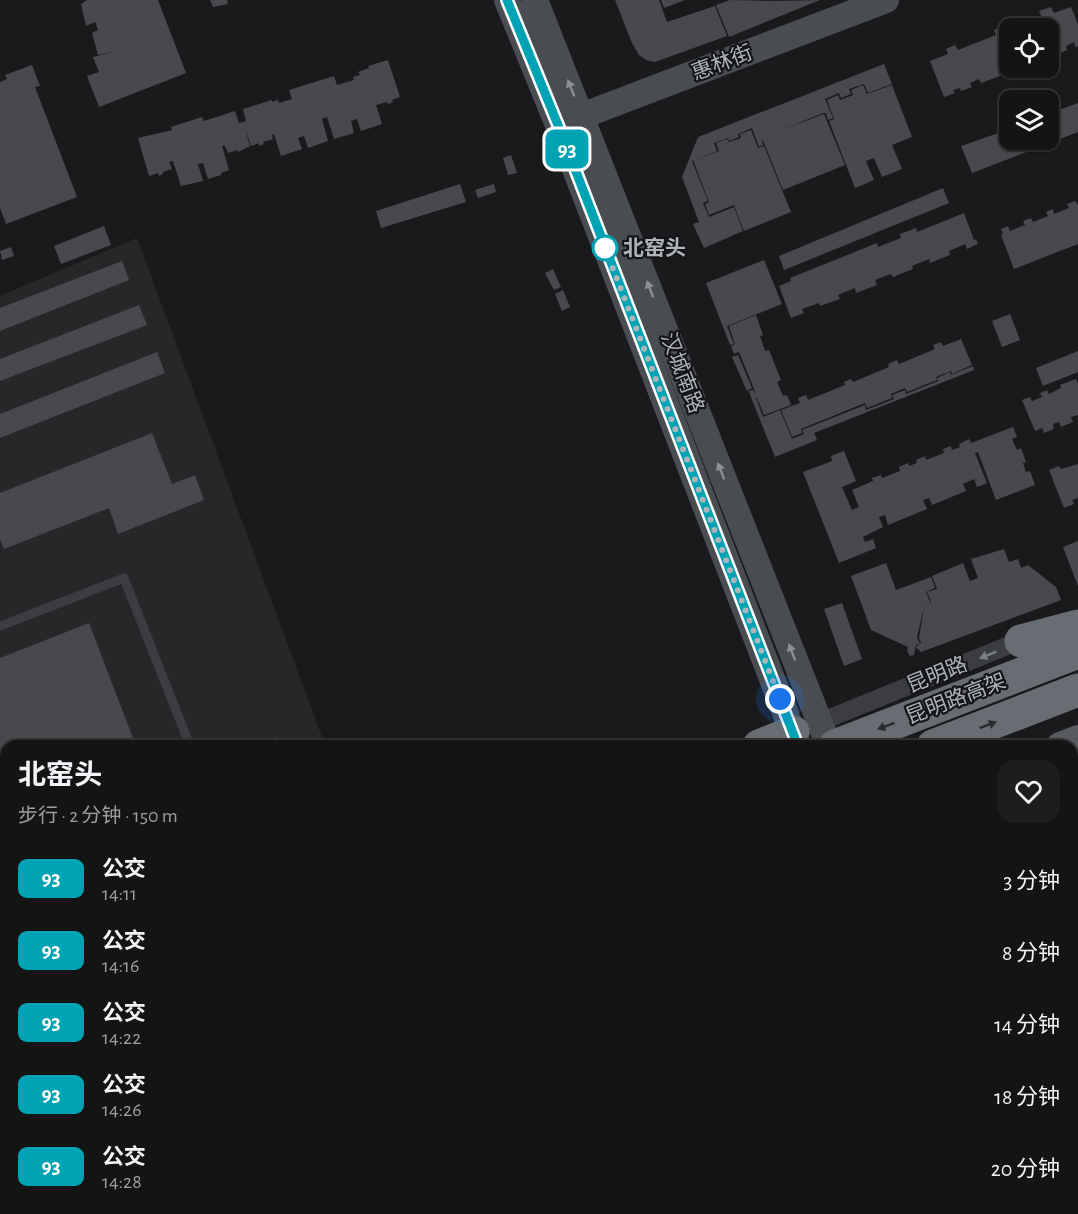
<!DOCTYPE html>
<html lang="zh">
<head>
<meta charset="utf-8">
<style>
  :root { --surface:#141415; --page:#1d1d1e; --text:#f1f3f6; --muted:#9d9ea0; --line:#333334 }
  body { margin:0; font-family:"Alegreya Sans","Noto Sans SC",sans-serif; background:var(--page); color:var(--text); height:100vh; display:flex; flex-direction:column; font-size:22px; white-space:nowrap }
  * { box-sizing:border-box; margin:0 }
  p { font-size:20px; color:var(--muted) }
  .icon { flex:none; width:33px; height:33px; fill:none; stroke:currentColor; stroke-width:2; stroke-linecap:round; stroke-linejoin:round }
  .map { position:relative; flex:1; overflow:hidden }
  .side { position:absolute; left:0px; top:740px; width:1078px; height:476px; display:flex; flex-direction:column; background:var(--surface); border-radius:18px 18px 0 0; box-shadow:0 2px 4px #0004,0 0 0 2px var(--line) }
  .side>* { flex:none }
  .badge { padding:0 12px; border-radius:9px; font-size:21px; line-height:39px }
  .fabs { position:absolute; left:999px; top:18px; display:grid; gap:12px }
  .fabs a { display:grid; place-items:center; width:60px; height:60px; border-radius:12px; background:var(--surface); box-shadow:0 2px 4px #0004,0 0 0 2px var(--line); font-size:30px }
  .you { position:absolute; width:30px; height:30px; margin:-15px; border:4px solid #fff; border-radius:50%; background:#1a73e8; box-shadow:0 0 0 9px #1a73e833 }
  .map>.badge { position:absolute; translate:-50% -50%; box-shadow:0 0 0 3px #fff }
  .round { display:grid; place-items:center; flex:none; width:63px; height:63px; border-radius:18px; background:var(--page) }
  .overview { display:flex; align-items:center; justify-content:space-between; height:102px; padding:0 18px }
  h1 { font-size:28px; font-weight:700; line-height:45px }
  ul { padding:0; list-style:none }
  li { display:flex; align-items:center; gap:18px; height:72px; padding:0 18px }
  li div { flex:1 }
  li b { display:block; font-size:22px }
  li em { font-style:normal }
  li .badge { min-width:66px; font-weight:700; text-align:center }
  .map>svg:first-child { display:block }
  .built { fill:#262729 }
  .building { fill:#47494c }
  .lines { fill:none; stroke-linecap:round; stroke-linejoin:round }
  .lane { stroke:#3b3d41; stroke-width:9 }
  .street { stroke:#3b3d41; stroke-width:18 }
  .secondary { stroke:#494d51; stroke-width:26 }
  .primary { stroke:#575b60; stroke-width:28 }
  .highway { stroke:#676d72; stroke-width:33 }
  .oneway { fill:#8a9196 }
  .oneway2 { fill:#7a7f84 }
  .oneway3 { fill:#2a2b2e }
  .line-casing { stroke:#fff; stroke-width:14 }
  .line { stroke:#00a3b4; stroke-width:9 }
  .walk { stroke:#adb5bb; stroke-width:6; stroke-dasharray:0 10.8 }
  .stop-dot { fill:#fff; stroke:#00a3b4; stroke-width:3 }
  .labels { text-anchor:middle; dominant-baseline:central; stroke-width:4.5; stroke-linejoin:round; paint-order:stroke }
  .street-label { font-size:21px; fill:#adb5bb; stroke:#151517 }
  .stop-label { font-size:21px; font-weight:bold; fill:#adb5bb; stroke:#151517; text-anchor:start }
</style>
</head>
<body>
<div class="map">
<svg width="1078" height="1214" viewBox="0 0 1078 1214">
  <rect width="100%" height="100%" fill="#1a1a1c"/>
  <path class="built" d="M137,238L325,745L6,746V1012L0,1014V296Z"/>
  <path class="building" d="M87,0H158L186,73L99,107L87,76L99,72L93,57L114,52L98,55L92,33L98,30L96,24L95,22L86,26L81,4Z
    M210,0H227L228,4L213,7Z
    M615,0H659L667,22L715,6L727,36L655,62L646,60L639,55L632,43Z
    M661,0H685L664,8Z
    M730,0L776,1L820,0L729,37L716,5Z
    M1051,7L1054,13L1071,7L1078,24V46L1075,47L1074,42L1066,46L1067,50L1058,54L1055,47L1048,50V28H1012L1042,17L1039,11Z
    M1003,26L1005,31L1010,29V67L998,72L1000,76L981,83L979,79L970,83L972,87L961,91L960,88L953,90L955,93L944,97L930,61L948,54L946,49L955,45L958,50L996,35L994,30Z
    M388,60L400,97L392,100L393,102L388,104L387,102L376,105L382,124L361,131L357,119L351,121L354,133L334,139L327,117L322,119L328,141L308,148L304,136L298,138L302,149L281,156L274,134L272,135L273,139L263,142L264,144L259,146V143L251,146L244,125L250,146L238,152L237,150L228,153L225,146H222L229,170L221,173V175L208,179L203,163L198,164L203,181L181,186L173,161L169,162L172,169L163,172V174L159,176L158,173L149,176L138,138L172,130L171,127L202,117L204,121L235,111L239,123L243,122L246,121L243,109L272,100V102L278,100L279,103L292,99L289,90L334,76L337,85L354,80L353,77L360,75L358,72L369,68L368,66Z
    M884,64L892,84L868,93L864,84L849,89L851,94L841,98L839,93L825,99L833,118L828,120L826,113H823L784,129L824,114L845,165L783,190L762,138L763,145L759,147L752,128L738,134L739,137L729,141L728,138L714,143L717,151L697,159L719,151L716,143L727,139L729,142L741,138L740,134L751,130L758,148L764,146L791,212L744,231L734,205L709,215L705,204L709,202L693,160L692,161L708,201L703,203L709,217L734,207L743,231L704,248L693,224L699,222L682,177L698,137Z
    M32,65L40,86L35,87L77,197L6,224L0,208V82L7,79L5,75Z
    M863,85L867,94L892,85L912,137L892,145L902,169L882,177L874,158L866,161L874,180L855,188L829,121L834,119L827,100L838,95L840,100L853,95L851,90Z
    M1078,103V132L972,173L961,146L1010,129V140H1048V114Z
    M511,155L517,173L508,175L503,158Z
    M460,184L466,202L381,228L376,211Z
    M494,184L496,192L478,198L475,190Z
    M943,188L949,203L784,270L779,256Z
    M1075,201L1078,205V244L1014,269L1001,235L1003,234L1001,229L1008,226L1010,231L1025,225L1023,221L1031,218L1033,222L1048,216L1046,212L1053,209L1054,214L1069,208L1067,204Z
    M964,213L974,240L976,239L978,244L967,249L965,244L949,251L950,255L930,263L929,259L912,266L913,269L893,277L891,274L875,280L877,285L856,293L855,288L838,295L840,299L820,306L819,303L802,309L804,313L791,318L779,286L791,281L790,278L877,243L878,247L901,238L900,234L916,228L917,232Z
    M104,226L111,245L61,264L54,246Z
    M11,247L14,256L2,260L0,251Z
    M764,260L782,304L727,326L734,344L730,345L706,283Z
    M122,261L129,280L0,331V308Z
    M553,269L561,287L554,290L545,273Z
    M563,290L570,307L562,311L555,294Z
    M139,305L147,325L0,381V359Z
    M1010,314L1020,340L1002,347L992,321Z
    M756,315L763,335L760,336L765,351L769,350L781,380L777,382L783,396L787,395L791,405L764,415L757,398H756L763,417L780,410L792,439L804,434L802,430L865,405L866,410L894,399L892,395L905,390L906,394L938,381L937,378L950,372L951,375L973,366L974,370L814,433L817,440L775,457L752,400L749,391L753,390L756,394L739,352L734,354L731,346L735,344L729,326Z
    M961,339L972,365L952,374L951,371L936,377L937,380L907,392L905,388L891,394L892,398L867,408L865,403L801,429L802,433L792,437L781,410L800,403L798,398L806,395L808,400L845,385L844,382L851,379L853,382L889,367L888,364L897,360L899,364L935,349L933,345L941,342L943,346Z
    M1078,351V372L1043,386L1036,368Z
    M157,352L165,373L0,438V414Z
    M738,355L752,388L747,391L732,357Z
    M1076,379L1078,384V415L1071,417L1073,422L1061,427L1059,422L1053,424L1054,429L1044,433L1042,428L1035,431L1022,400L1030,397L1032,401L1042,397L1040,393L1047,390L1049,394L1061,388L1060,385Z
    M1013,427L1017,437L1012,439L1017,450L1021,448L1026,462L1023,463L1026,472L1030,471L1035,485L996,500L978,452L975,453L987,483L977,487L974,479L963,484L966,491L932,505L929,498L923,500L927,509L888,525L885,515L879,517L883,527L863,537L865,542L873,539L876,548L839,563L803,472L832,461L831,456L844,451L856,481L842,487L852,510L859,507L852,490L873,481L872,478L881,475L882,478L900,471L899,467L908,463L909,466L917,463L916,460L925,456L926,460L944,453L943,449L951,446L952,450L960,447L959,444L969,439L971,443Z
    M152,433L172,484L195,475L204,500L118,534L109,508L4,549L0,539V493Z
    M1078,464V498L1072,500L1074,504L1064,508L1049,470L1059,466L1061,469Z
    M1078,541V586L1063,547Z
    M1004,549L1009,562L1018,559L1021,568L1028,565L1056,587L1061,600L921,652L916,647L921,643L919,638L924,607L917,637L920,644L916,645L914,655L910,656L907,651L908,647L871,630L851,576L886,563L896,590L931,577L935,588L926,592L930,602L922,606L931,602L927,592L937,589L932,576L963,563L970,581L978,578L971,559Z
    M842,603L862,659L844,666L824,609Z
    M89,623L136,746H6V805L0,808V658Z
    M277,737L280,746H260L259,744Z
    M6,807V891L1,893L0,809Z
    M6,904V969L0,971V906Z
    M1078,911V956L1075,958L1078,966V974L1072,977V913Z
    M442,1209H551L538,1214H454L453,1211L444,1214Z
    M776,1209H795L796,1214H777Z"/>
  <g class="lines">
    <path class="lane" d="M0,626L124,578L190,746"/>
    <path class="street" d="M810,726L1029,637"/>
    <path class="secondary" d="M507,0L558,125L798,746
      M535,0L829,746
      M566,122L886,0
      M0,1155L6,1153
      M11,1214L24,1209"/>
    <path class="primary" d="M1060,746L1078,739
      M942,1209L944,1214
      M995,1209L997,1214"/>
    <path class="highway" d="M1021,641L1078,626
      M759,746L793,732
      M835,746L1078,652
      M933,746L1078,690
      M1072,796L1078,793
      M0,1034L6,1032
      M0,1067L6,1064
      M0,1105L6,1102
      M0,1184L6,1182"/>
  </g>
  <defs><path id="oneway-solid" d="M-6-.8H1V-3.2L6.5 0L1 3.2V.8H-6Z" transform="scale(1.5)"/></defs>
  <g class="oneway">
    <use href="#oneway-solid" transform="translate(571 88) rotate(-112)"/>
    <use href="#oneway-solid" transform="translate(650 289) rotate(-111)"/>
    <use href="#oneway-solid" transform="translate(721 471) rotate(-111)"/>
    <use href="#oneway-solid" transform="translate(792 652) rotate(-111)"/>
  </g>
  <use class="oneway2" href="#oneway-solid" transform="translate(988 655) rotate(158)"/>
  <g class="oneway3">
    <use href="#oneway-solid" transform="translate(988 725) rotate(-21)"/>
    <use href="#oneway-solid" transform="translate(886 726) rotate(159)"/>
  </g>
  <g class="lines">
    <g class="line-casing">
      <path id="line" d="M507,0L558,125L798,746"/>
    </g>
    <use href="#line" class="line"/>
    <path class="walk" d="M605,248L780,699"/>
  </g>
  <circle class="stop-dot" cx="605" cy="248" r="12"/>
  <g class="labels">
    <g class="street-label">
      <text transform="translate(722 63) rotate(-21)">惠林街</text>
      <text transform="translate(682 373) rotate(69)">汉城南路</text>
      <text transform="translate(937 675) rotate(-22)">昆明路</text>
      <text transform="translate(956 699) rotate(-21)">昆明路高架</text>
    </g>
    <g class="stop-label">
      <text x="623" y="248">北窑头</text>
    </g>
  </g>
</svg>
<div class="fabs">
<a><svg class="icon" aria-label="locate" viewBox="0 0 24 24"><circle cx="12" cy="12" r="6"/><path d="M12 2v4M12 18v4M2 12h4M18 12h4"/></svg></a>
<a><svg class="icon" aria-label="layers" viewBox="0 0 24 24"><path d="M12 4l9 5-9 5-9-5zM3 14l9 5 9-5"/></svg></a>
</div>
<div class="you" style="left:780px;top:699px"></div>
<b class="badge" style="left:567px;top:149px;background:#00a3b4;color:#fff">93</b>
<section class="side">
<div class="overview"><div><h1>北窑头</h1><p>步行 · 2 分钟 · 150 m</p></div><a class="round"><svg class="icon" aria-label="heart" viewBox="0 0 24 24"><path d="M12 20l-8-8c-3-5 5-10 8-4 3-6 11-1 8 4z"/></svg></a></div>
<ul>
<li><span class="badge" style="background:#00a3b4;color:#fff">93</span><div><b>公交</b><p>14:11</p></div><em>3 分钟</em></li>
<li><span class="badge" style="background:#00a3b4;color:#fff">93</span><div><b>公交</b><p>14:16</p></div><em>8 分钟</em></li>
<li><span class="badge" style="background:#00a3b4;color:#fff">93</span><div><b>公交</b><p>14:22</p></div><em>14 分钟</em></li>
<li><span class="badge" style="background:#00a3b4;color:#fff">93</span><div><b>公交</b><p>14:26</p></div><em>18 分钟</em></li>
<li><span class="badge" style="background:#00a3b4;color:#fff">93</span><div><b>公交</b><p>14:28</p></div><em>20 分钟</em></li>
</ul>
</section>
</div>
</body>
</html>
